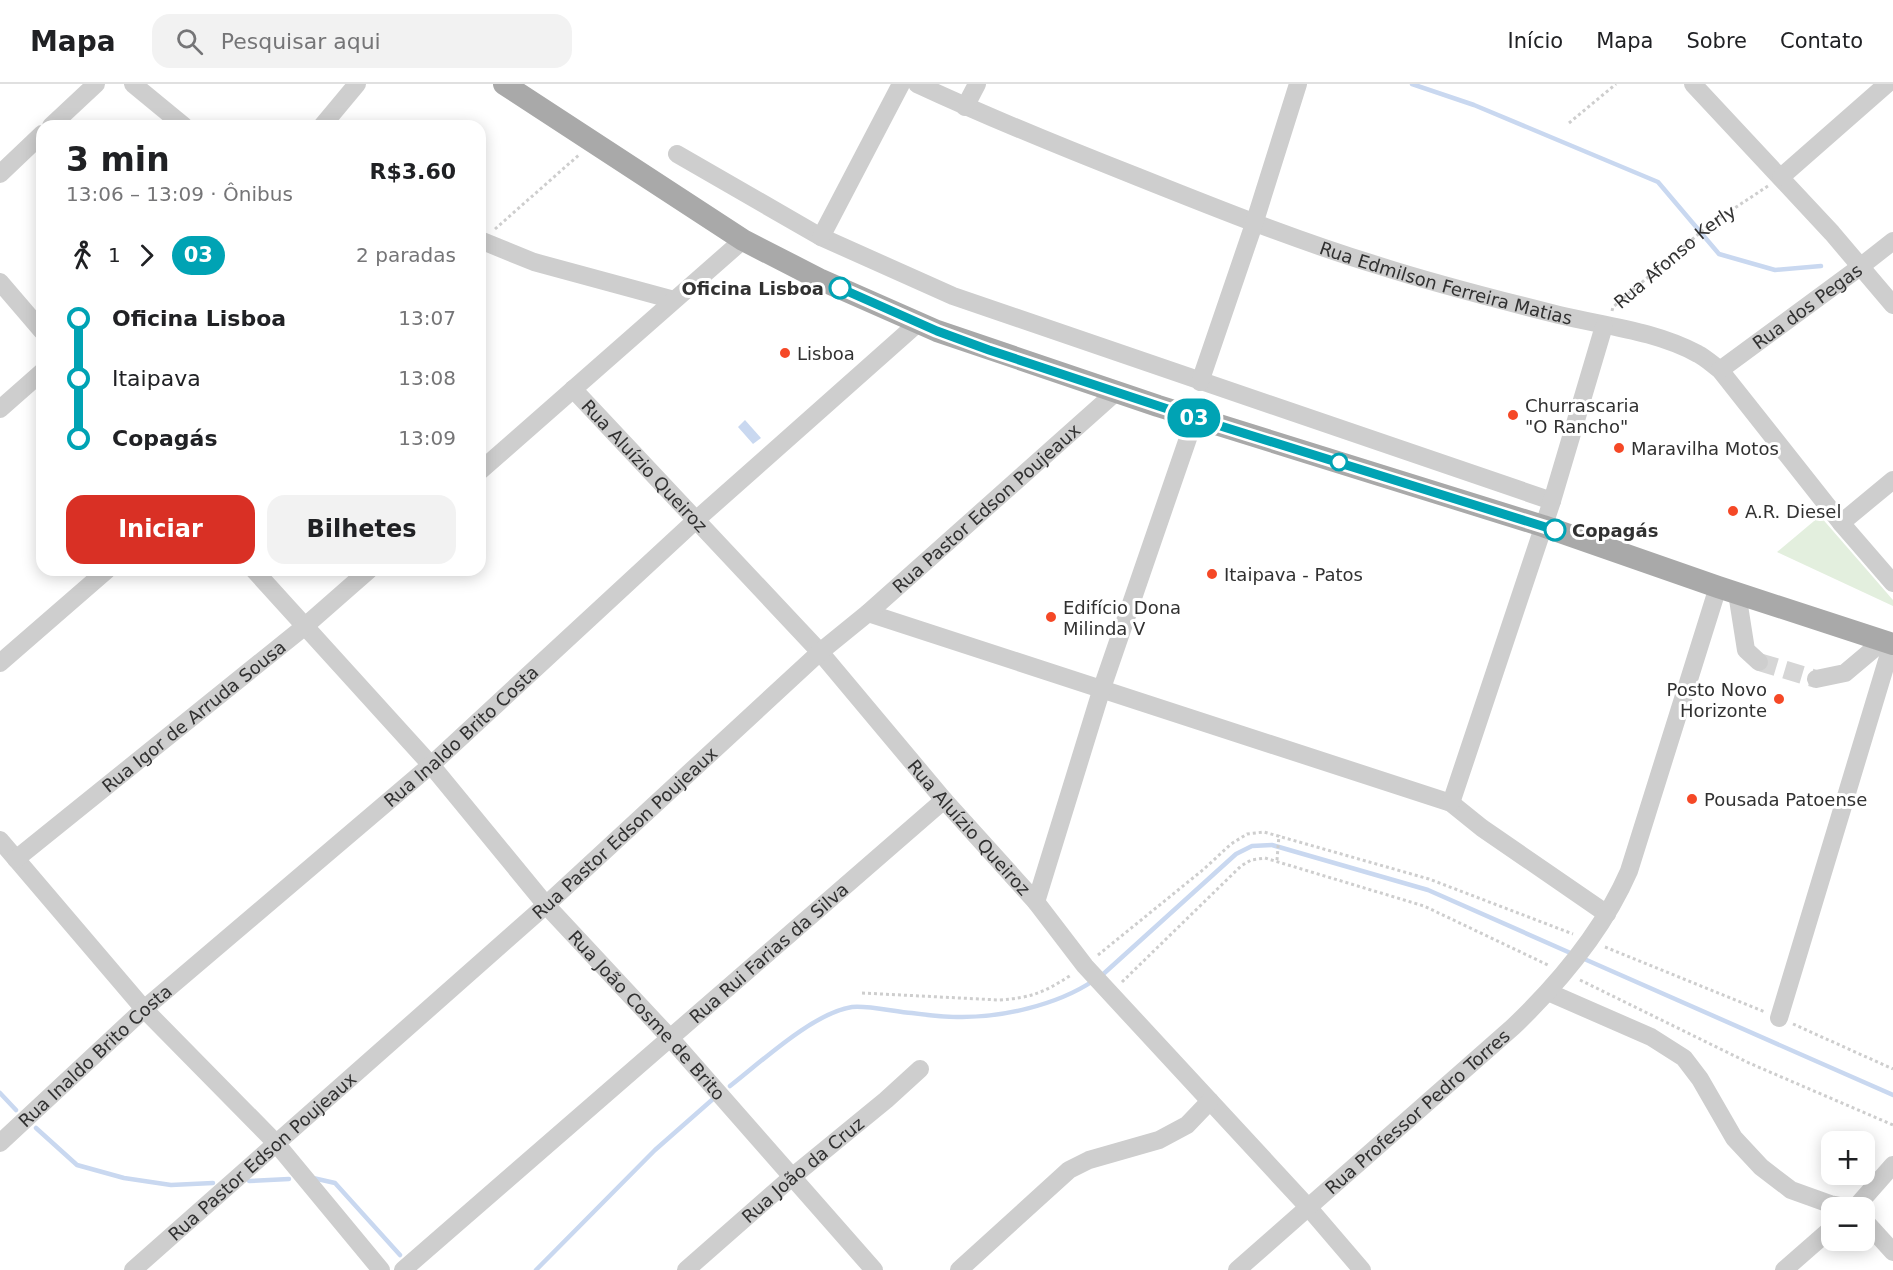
<!DOCTYPE html>
<html lang="pt">
<head>
<meta charset="utf-8">
<style>
  :root { --surface:#fff; --page:#f2f2f2; --text:#202124; --muted:#757577; --line:#e0e0e0; --accent:#d93025 }
  body { margin:0; font-family:"DejaVu Sans",sans-serif; background:var(--page); color:var(--text); height:100vh; display:flex; flex-direction:column; font-size:22px; white-space:nowrap }
  * { box-sizing:border-box; margin:0 }
  p { font-size:20px; color:var(--muted) }
  .icon { flex:none; width:33px; height:33px; fill:none; stroke:currentColor; stroke-width:2; stroke-linecap:round; stroke-linejoin:round }
  .map { position:relative; flex:1; overflow:hidden }
  .panel { position:absolute; left:36px; top:36px; width:450px; height:456px; display:flex; flex-direction:column; background:var(--surface); border-radius:18px; box-shadow:0 3px 15px #0003 }
  .panel>* { flex:none }
  .badge { padding:0 12px; border-radius:20px; font-size:21px; line-height:39px }
  .tools { position:absolute; left:1821px; top:1047px; display:grid; gap:12px }
  .tools a { display:grid; place-items:center; width:54px; height:54px; border-radius:12px; background:var(--surface); box-shadow:0 3px 15px #0003; font-size:30px }
  .map>.badge { position:absolute; translate:-50% -50%; box-shadow:0 0 0 3px #fff }
  .legs { display:flex; align-items:center; gap:9px; height:66px; padding:0 30px; font-size:20px }
  .legs p { margin-inline-start:auto }
  .headline { display:flex; align-items:center; justify-content:space-between; height:102px; padding:0 30px }
  h1 { font-size:33px; font-weight:600; line-height:45px }
  .cta { display:flex; gap:12px; margin-top:auto; padding:12px 30px }
  .cta a { flex:1; height:69px; border-radius:18px; background:var(--accent); color:#fff; font-size:24px; font-weight:600; line-height:69px; text-align:center }
  .cta a+a { background:var(--page); color:var(--text) }
  ul { padding:0 30px; list-style:none }
  li { display:flex; align-items:center; gap:21px; height:60px; font-size:22px }
  li i { display:grid; place-items:center; width:9px; height:100%; margin:0 8px; background:currentColor }
  li i::after { content:''; width:15px; height:15px; margin:-8px; border:4px solid; border-radius:50%; background:var(--surface) }
  li p { margin-inline-start:auto }
  li:first-child i { background:linear-gradient(#0000 50%,currentColor 0) }
  li:last-child i { background:linear-gradient(currentColor 50%,#0000 0) }
  header { display:flex; align-items:center; gap:36px; box-sizing:border-box; height:84px; padding:0 30px; background:var(--surface); border-bottom:2px solid var(--line) }
  header strong { font-size:28px }
  nav { display:flex; gap:33px; margin-inline-start:auto; font-size:21px }
  .search { width:420px; height:54px; background:var(--page); display:flex; align-items:center; gap:15px; box-sizing:border-box; padding:0 21px; border-radius:18px; color:var(--muted); font-size:22px }
  .map>svg:first-child { display:block }
  .green { fill:#e3efde }
  .water { fill:#c9d8f0 }
  .lines { fill:none; stroke-linecap:round; stroke-linejoin:round }
  .stream { stroke:#c9d8f0; stroke-width:4.5 }
  .minor-tunnel { stroke:#d6d6d6; stroke-width:18; stroke-dasharray:18 9; stroke-linecap:butt }
  .path { stroke:#cecece; stroke-width:3; stroke-dasharray:3 3; stroke-linecap:butt }
  .minor { stroke:#cecece; stroke-width:18 }
  .major { stroke:#a9a9a9; stroke-width:22 }
  .line-1-casing { stroke:#fff; stroke-width:14 }
  .line-1 { stroke:#00a3b4; stroke-width:9 }
  .stop-1-dot { fill:#fff; stroke:#00a3b4; stroke-width:3 }
  .poi-dot { fill:#f54826; stroke:#fff; stroke-width:2 }
  .labels { text-anchor:middle; dominant-baseline:central; stroke-width:6; stroke-linejoin:round; paint-order:stroke }
  .street-label { font-size:18px; fill:#313131; stroke:#fff }
  .stop-label { font-size:18px; font-weight:bold; fill:#313131; stroke:#fff; text-anchor:end }
  .poi-label { font-size:18px; fill:#313131; stroke:#fff; text-anchor:start }
</style>
</head>
<body>
<header>
<strong>Mapa</strong>
<div class="search"><svg class="icon" aria-label="search" viewBox="0 0 24 24"><circle cx="10" cy="10" r="6"/><path d="M15 15l6 6"/></svg>Pesquisar aqui</div>
<nav><a>Início</a><a>Mapa</a><a>Sobre</a><a>Contato</a></nav>
</header>
<div class="map">
<svg width="1893" height="1186" viewBox="0 0 1893 1186">
  <rect width="100%" height="100%" fill="#fff"/>
  <path class="green" d="M1820,432L1893,516V522L1777,468Z"/>
  <path class="water" d="M745,336L761,354L753,360L738,343Z"/>
  <g class="lines">
    <path class="stream" d="M1412,0L1474,21L1658,98L1719,170L1775,186L1821,182
      M1582,874L1893,1011
      M1100,893L1236,770L1252,762L1272,761L1428,806L1575,871
      M730,1002C761,978 813,929 852,923C867,921 896,928 912,929C927,931 942,933 957,933C1001,934 1057,921 1093,897
      M0,1009L16,1026
      M36,1044L77,1081L124,1094L171,1101L213,1099
      M313,1094L335,1099L400,1171
      M249,1097L289,1095
      M536,1186L655,1066L713,1015"/>
    <path class="minor-tunnel" d="M1759,578L1816,595"/>
    <g class="path">
      <path d="M1569,39L1616,0"/>
      <path d="M495,145L580,70"/>
      <path id="s1" d="M1612,227L1613,223L1709,141L1768,102"/>
      <path d="M1277,776L1279,751"/>
      <path d="M1605,863L1765,928"/>
      <path d="M1098,871L1204,785L1231,760L1247,750L1264,748L1429,795L1573,850"/>
      <path d="M1580,896L1749,979L1893,1041"/>
      <path d="M1122,898L1241,782L1251,776L1265,774L1424,822L1550,882"/>
      <path d="M862,909L999,916C1031,914 1045,908 1071,891"/>
      <path d="M1793,940L1893,985"/>
    </g>
    <g class="minor">
      <path d="M133,0L184,42"/>
      <path id="s2" d="M917,0C990,34 1064,64 1138,93C1218,125 1298,157 1380,182C1439,201 1499,216 1559,231C1605,242 1656,247 1698,270C1706,274 1713,281 1720,286L1841,439L1893,499"/>
      <path d="M1693,0L1832,149L1893,221"/>
      <path d="M965,23L977,0"/>
      <path d="M51,42L96,0"/>
      <path d="M322,42L357,0"/>
      <path d="M677,70L821,153L953,212L1552,417"/>
      <path d="M0,90L42,50"/>
      <path d="M1781,93L1887,0"/>
      <path d="M821,153L901,0"/>
      <path d="M480,156L534,178L674,216"/>
      <path d="M0,198L42,247"/>
      <path id="s3" d="M1720,286L1860,183L1893,157"/>
      <path d="M1200,298L1254,140L1298,0"/>
      <path id="s4" d="M573,305L820,568L944,716L1036,818L1085,882L1308,1123L1362,1186"/>
      <path d="M0,325L42,288"/>
      <path d="M480,387L743,156"/>
      <path d="M1841,439L1893,396"/>
      <path id="s5" d="M254,486L431,681L546,821L671,955L874,1186"/>
      <path d="M1737,509L1746,566L1759,578"/>
      <path d="M868,529L1451,719L1482,744L1607,830"/>
      <path d="M0,579L107,486"/>
      <path d="M1816,595L1845,589L1883,557"/>
      <path d="M1451,719L1552,417L1604,242"/>
      <path d="M0,756L144,925L275,1058L381,1186"/>
      <path id="s6" d="M16,775L304,543L369,486"/>
      <path d="M1036,818L1102,604L1195,334"/>
      <path d="M1548,908L1651,953L1684,974L1700,995L1734,1054L1761,1083L1791,1106L1830,1120L1850,1124"/>
      <path d="M1779,934L1892,560"/>
      <path id="s7" d="M0,1059L144,925L431,681L696,436L918,239"/>
      <path d="M1855,1124L1893,1081"/>
      <path d="M1864,1136L1893,1168"/>
      <path id="s8" d="M133,1186L546,821L820,568L868,529L1116,308"/>
      <path id="s9" d="M403,1186L944,716"/>
      <path id="s10" d="M686,1186L792,1093L886,1016L920,985"/>
      <path d="M959,1186L1069,1086L1089,1076L1159,1056L1187,1041L1210,1017"/>
      <path id="s11" d="M1237,1186L1513,943C1560,898 1603,847 1629,787L1718,503"/>
      <path d="M1784,1186L1832,1144"/>
    </g>
    <path class="major" d="M504,0L743,156L819,195L937,247L1158,322L1543,442L1718,503L1893,560"/>
  </g>
  <g class="lines">
    <g class="line-1-casing">
      <path id="line-1" d="M840,204L937,247L989,266L1195,334L1555,446"/>
    </g>
    <use href="#line-1" class="line-1"/>
  </g>
  <g class="stop-1-dot">
    <circle cx="840" cy="204" r="10"/>
    <circle cx="1339" cy="378" r="8"/>
    <circle cx="1555" cy="446" r="10"/>
  </g>
  <g class="poi-dot">
    <circle cx="785" cy="269" r="6"/>
    <circle cx="1513" cy="331" r="6"/>
    <circle cx="1619" cy="364" r="6"/>
    <circle cx="1733" cy="427" r="6"/>
    <circle cx="1212" cy="490" r="6"/>
    <circle cx="1051" cy="533" r="6"/>
    <circle cx="1779" cy="615" r="6"/>
    <circle cx="1692" cy="715" r="6"/>
  </g>
  <g class="labels">
    <g class="street-label">
      <text stroke="none"><textPath href="#s1" startOffset="84">Rua Afonso Kerly</textPath></text>
      <text stroke="none"><textPath href="#s2" startOffset="566">Rua Edmilson Ferreira Matias</textPath></text>
      <text stroke="none"><textPath href="#s3" startOffset="108">Rua dos Pegas</textPath></text>
      <text stroke="none"><textPath href="#s4" startOffset="105">Rua Aluízio Queiroz</textPath></text>
      <text stroke="none"><textPath href="#s8" startOffset="1144">Rua Pastor Edson Poujeaux</textPath></text>
      <text stroke="none"><textPath href="#s6" startOffset="228">Rua Igor de Arruda Sousa</textPath></text>
      <text stroke="none"><textPath href="#s7" startOffset="615">Rua Inaldo Brito Costa</textPath></text>
      <text stroke="none"><textPath href="#s4" startOffset="591">Rua Aluízio Queiroz</textPath></text>
      <text stroke="none"><textPath href="#s8" startOffset="658">Rua Pastor Edson Poujeaux</textPath></text>
      <text stroke="none"><textPath href="#s9" startOffset="484">Rua Rui Farias da Silva</textPath></text>
      <text stroke="none"><textPath href="#s5" startOffset="594">Rua João Cosme de Brito</textPath></text>
      <text stroke="none"><textPath href="#s7" startOffset="129">Rua Inaldo Brito Costa</textPath></text>
      <text stroke="none"><textPath href="#s11" startOffset="240">Rua Professor Pedro Torres</textPath></text>
      <text stroke="none"><textPath href="#s8" startOffset="172">Rua Pastor Edson Poujeaux</textPath></text>
      <text stroke="none"><textPath href="#s10" startOffset="154">Rua João da Cruz</textPath></text>
    </g>
    <g class="stop-label">
      <text x="824" y="204">Oficina Lisboa</text>
      <text x="1572" y="446" text-anchor="start">Copagás</text>
    </g>
    <g class="poi-label">
      <text x="797" y="269">Lisboa</text>
      <text x="1525" y="321">Churrascaria<tspan x="1525" dy="21">"O Rancho"</tspan></text>
      <text x="1631" y="364">Maravilha Motos</text>
      <text x="1745" y="427">A.R. Diesel</text>
      <text x="1224" y="490">Itaipava - Patos</text>
      <text x="1063" y="523">Edifício Dona<tspan x="1063" dy="21">Milinda V</tspan></text>
      <text x="1767" y="605" text-anchor="end">Posto Novo<tspan x="1767" dy="21">Horizonte</tspan></text>
      <text x="1704" y="715">Pousada Patoense</text>
    </g>
  </g>
</svg>
<div class="tools">
<a>+</a>
<a>−</a>
</div>
<b class="badge" style="left:1194px;top:334px;background:#00a3b4;color:#fff">03</b>
<section class="panel">
<div class="headline"><div><h1>3 min</h1><p>13:06 – 13:09 · Ônibus</p></div><b>R$3.60</b></div>
<div class="legs"><svg class="icon" aria-label="walk" viewBox="0 0 24 24"><circle cx="13" cy="4" r="2"/><path d="M13 8l-2 6 4 7M11 14l-3 7M7 12l3-4h3l4 4"/></svg>1<svg class="icon" aria-label="forward" viewBox="0 0 24 24"><path d="M9 5l7 7-7 7"/></svg><b class="badge" style="background:#00a3b4;color:#fff">03</b><p>2 paradas</p></div>
<ul>
<li><i style="color:#00a3b4"></i><b>Oficina Lisboa</b><p>13:07</p></li>
<li><i style="color:#00a3b4"></i><span>Itaipava</span><p>13:08</p></li>
<li><i style="color:#00a3b4"></i><b>Copagás</b><p>13:09</p></li>
</ul>
<div class="cta"><a>Iniciar</a><a>Bilhetes</a></div>
</section>
</div>
</body>
</html>
